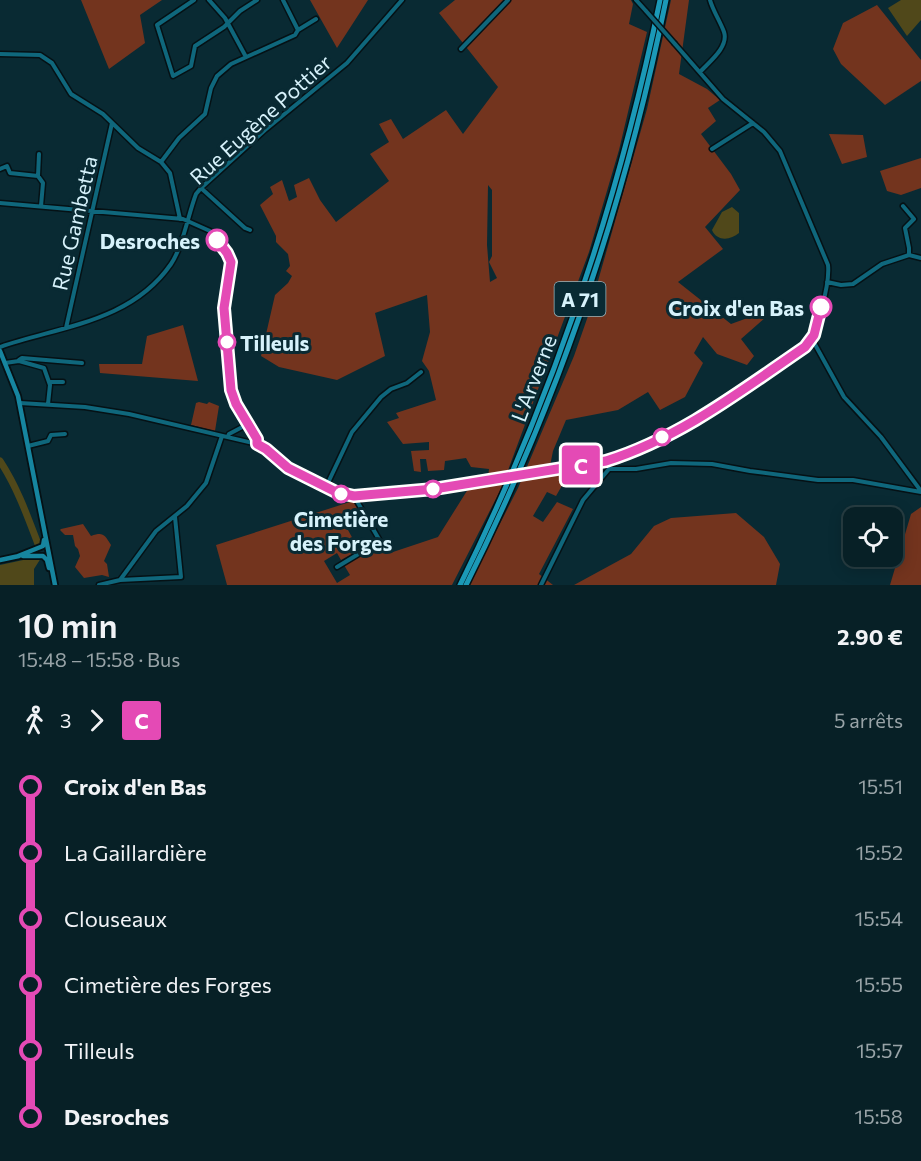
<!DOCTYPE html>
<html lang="fr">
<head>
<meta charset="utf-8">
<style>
  :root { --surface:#072026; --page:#152d32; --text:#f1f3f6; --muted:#98a3a7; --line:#283e43 }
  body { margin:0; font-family:Commissioner,sans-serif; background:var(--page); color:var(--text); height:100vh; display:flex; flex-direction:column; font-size:22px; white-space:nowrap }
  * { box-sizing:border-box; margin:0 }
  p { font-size:20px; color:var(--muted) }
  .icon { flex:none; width:33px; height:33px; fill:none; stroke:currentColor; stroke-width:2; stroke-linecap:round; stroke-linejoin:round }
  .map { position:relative; height:585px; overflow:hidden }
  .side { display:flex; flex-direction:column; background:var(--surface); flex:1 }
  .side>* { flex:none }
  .badge { padding:0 12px; border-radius:4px; font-size:21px; line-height:39px }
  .tools { position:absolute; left:843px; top:507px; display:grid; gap:12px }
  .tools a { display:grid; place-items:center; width:60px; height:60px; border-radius:12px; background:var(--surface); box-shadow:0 3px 15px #0003,0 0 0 2px var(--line); font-size:30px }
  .map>.badge { position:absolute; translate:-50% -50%; box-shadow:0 0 0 3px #fff }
  .legs { display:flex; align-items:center; gap:9px; height:66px; padding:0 18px; font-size:20px }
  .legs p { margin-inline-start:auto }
  .overview { display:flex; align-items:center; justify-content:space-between; height:102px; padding:0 18px }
  h1 { font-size:33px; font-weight:600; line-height:45px }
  ul { padding:0 18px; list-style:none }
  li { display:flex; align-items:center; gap:21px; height:66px; font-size:22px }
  li i { display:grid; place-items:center; width:9px; height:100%; margin:0 8px; background:currentColor }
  li i::after { content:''; width:15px; height:15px; margin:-8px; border:4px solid; border-radius:50%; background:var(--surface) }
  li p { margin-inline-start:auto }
  li:first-child i { background:linear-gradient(#0000 50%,currentColor 0) }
  li:last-child i { background:linear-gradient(currentColor 50%,#0000 0) }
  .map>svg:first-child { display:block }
  .green { fill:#73341e; fill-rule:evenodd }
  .water { fill:#50481a }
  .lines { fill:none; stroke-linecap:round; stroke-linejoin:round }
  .river { stroke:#50481a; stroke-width:7 }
  .minor-casing { stroke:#051115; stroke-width:7 }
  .major-casing { stroke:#051115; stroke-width:8 }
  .highway-casing { stroke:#051115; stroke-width:8 }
  .minor { stroke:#0f677c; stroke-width:4 }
  .major { stroke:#16859f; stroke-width:4.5 }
  .highway { stroke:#1b99b7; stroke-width:5 }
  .minor-bridge-casing { stroke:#051115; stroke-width:7; stroke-linecap:butt }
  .minor-bridge { stroke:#0f677c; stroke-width:4 }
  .line-1-casing { stroke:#fff; stroke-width:14 }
  .line-1 { stroke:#e44ab5; stroke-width:9 }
  .stop-1-dot { fill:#fff; stroke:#e44ab5; stroke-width:3 }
  .labels { text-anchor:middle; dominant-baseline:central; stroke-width:6; stroke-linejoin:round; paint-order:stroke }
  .shield { fill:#092a33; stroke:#99b6bf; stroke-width:1.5 }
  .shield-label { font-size:20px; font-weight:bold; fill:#d7f2fb }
  .street-label { font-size:21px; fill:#d7f2fb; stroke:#092a33 }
  .stop-label { font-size:21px; font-weight:bold; fill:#d7f2fb; stroke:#092a33; text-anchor:end }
</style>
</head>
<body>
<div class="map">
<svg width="921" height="585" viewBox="0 0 921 585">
  <rect width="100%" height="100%" fill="#092a33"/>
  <path class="green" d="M81,0H162L140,15L145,43L109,69Z
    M310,0H368L337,48Z
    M455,0H631L633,4L629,24L647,32L619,150L589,252L507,473L488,477L489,469L471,467L466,458L445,461L444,470L428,471L426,459H420L421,472L414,471L411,451L429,450V442L403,444L387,422L399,418L396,413L436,400L429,371L422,361L430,332L427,295L375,313L385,356L337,380L279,367L261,356L275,295L288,283L292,276L286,271L290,266L288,254L276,242V236L260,205L273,194L270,187L282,180L289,201L297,197L294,185L309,178L320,200L336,222L389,181L370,154L389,142L379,124L391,119L403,139L446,110L463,134L498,87L439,13ZM488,185L492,190V256L489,262L497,278L490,282L487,245Z
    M671,0H689L679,74L707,89L720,100L708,108L716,121L701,134L731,174L740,190L705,227L723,249L678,282L731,324L753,316H767L741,339L754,356L747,365L717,354L703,337L694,353L703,363L685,397L660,410L648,392L618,410L566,420L553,451L550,466L569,463L571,470L556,496L547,492L533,516L543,522L557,502L573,509L539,574L553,585H469L518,488L574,356L588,316L647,109Z
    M877,5L921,60V81L885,105L841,64L833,49L843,23Z
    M829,134L863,135L867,157L842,164Z
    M921,158V188L901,195L887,191L880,171Z
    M183,325L198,381L100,373L99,364H142L147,336Z
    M199,402L207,404L209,402L219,406L215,431L191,425L196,403Z
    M505,481L452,585H227L216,545L353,501L364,520L348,530L359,550L341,560L337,553L324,561L337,583L350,575L344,565L384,542L390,553L438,537L470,486Z
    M921,507V585H890L911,514Z
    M736,513L764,537L780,564L776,585H574L631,554L654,526L671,518Z
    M83,524L91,536C103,532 104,534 111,545L104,561L107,564L109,577L102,575L84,578L75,567L80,556L78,549L75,546L73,535H65L60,530L61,529Z"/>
  <path class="water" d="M901,0H921V20L907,36L888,8Z
    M732,207L739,213V233C731,240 717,242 712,230L722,212Z
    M37,557L41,558L34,569V585H0V565Z"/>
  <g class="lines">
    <path class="river" d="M0,461C17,487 27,515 38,544"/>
    <g class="minor-casing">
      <path id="minor" d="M194,0L157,25L173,76L191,66L195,46L224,27L240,11L257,0
        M209,0L225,18L246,57
        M283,0L298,30
        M636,0L646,11
        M461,49L508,0
        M0,54L40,55L52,63L71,94L103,114L138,148L161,162L170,173L180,219
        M700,72C709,62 729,47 724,32C720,21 713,11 710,0
        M712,149L753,123
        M161,162L179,138L205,114L211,88L217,76L231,64L295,35L298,30L316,19
        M0,169L7,166L10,173L38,176L43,183L41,206
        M38,176L39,154
        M201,188L245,228L250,230
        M0,203L183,219L210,231L227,253L231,262L224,308L231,390L236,404L257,439V444
        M903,206L914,219L905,228L909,248V255
        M827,282L841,285L853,284L882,264L909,255L921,258
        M66,328L112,123
        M812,339L844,397L881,437L921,491
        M0,347C61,326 131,322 171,264C183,246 188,215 196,194L201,188L265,130L347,63L402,0
        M19,360L22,358L82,363
        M5,363L19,361L44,368L50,385L48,404
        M49,382H63
        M20,403L85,407L129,414L257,444C269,449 276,459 287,466C302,476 319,485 336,492C364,504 463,485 497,479
        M228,437L229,434L248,424
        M28,446L48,441L51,435L65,434
        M609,469H636L671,463L712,464L750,471L818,480H853L921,492
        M539,472L606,461L627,454L696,421L805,347C817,335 830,283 828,265L780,151L764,132L723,99L675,44
        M326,487L352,432L381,397L391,389L407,383L421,372
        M337,567L380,541L354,496
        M120,580L181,577L175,517
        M99,585L120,580L156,531L187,506L206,483L222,436
        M541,585L583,500L609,469"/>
    </g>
    <g class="major-casing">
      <path id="major" d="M0,351L18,396L55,585
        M18,556L43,546L44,540
        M23,556H43L47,560L49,568
        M0,560L19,556"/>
    </g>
    <g class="highway-casing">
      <path id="highway" d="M460,585C552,399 618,204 660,0
        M466,585C559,399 625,203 666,0"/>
    </g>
    <use href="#minor" class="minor"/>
    <use href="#major" class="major"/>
    <use href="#highway" class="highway"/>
    <g class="minor-bridge-casing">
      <path id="minor-bridge" d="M646,11L675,44
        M497,479L539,472"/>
    </g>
    <use href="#minor-bridge" class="minor-bridge"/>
  </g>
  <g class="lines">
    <g class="line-1-casing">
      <path id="line-1" d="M217,240L227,253L231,262L224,308L231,390L236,404L257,439V444L266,449L288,468L336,492L354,496L434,489L606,461C680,438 742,390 805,347L814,335L821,307"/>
    </g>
    <use href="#line-1" class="line-1"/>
  </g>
  <g class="stop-1-dot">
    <circle cx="217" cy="240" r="10"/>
    <circle cx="821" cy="307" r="10"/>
    <circle cx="227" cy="342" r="8"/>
    <circle cx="662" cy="437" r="8"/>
    <circle cx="433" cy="489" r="8"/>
    <circle cx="341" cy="494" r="8"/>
  </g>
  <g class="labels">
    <rect class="shield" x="554.5" y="282" width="51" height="34" rx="4.5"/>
    <g class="shield-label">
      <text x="580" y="299">A 71</text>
    </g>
    <g class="street-label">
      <text transform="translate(260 119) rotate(-42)">Rue Eugène Pottier</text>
      <text transform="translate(74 223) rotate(-77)">Rue Gambetta</text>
      <text transform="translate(533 378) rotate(-69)">L'Arverne</text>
    </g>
    <g class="stop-label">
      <text x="200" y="240">Desroches</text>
      <text x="804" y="307">Croix d'en Bas</text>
      <text x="240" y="342" text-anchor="start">Tilleuls</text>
      <text x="341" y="518" text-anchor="middle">Cimetière<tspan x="341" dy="24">des Forges</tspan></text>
    </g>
  </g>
</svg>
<div class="tools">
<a><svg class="icon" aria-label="locate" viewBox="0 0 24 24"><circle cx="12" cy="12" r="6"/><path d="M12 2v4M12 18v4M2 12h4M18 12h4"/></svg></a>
</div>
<b class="badge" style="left:581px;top:465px;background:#e44ab5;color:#fff">C</b>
</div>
<section class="side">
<div class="overview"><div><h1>10 min</h1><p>15:48 – 15:58 · Bus</p></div><b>2.90 €</b></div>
<div class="legs"><svg class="icon" aria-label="walk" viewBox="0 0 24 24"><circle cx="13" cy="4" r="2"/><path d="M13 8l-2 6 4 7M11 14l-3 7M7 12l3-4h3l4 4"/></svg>3<svg class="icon" aria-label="forward" viewBox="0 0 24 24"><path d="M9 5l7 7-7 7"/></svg><b class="badge" style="background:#e44ab5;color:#fff">C</b><p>5 arrêts</p></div>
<ul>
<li><i style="color:#e44ab5"></i><b>Croix d'en Bas</b><p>15:51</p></li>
<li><i style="color:#e44ab5"></i><span>La Gaillardière</span><p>15:52</p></li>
<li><i style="color:#e44ab5"></i><span>Clouseaux</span><p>15:54</p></li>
<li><i style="color:#e44ab5"></i><span>Cimetière des Forges</span><p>15:55</p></li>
<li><i style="color:#e44ab5"></i><span>Tilleuls</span><p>15:57</p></li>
<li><i style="color:#e44ab5"></i><b>Desroches</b><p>15:58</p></li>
</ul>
</section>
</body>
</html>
